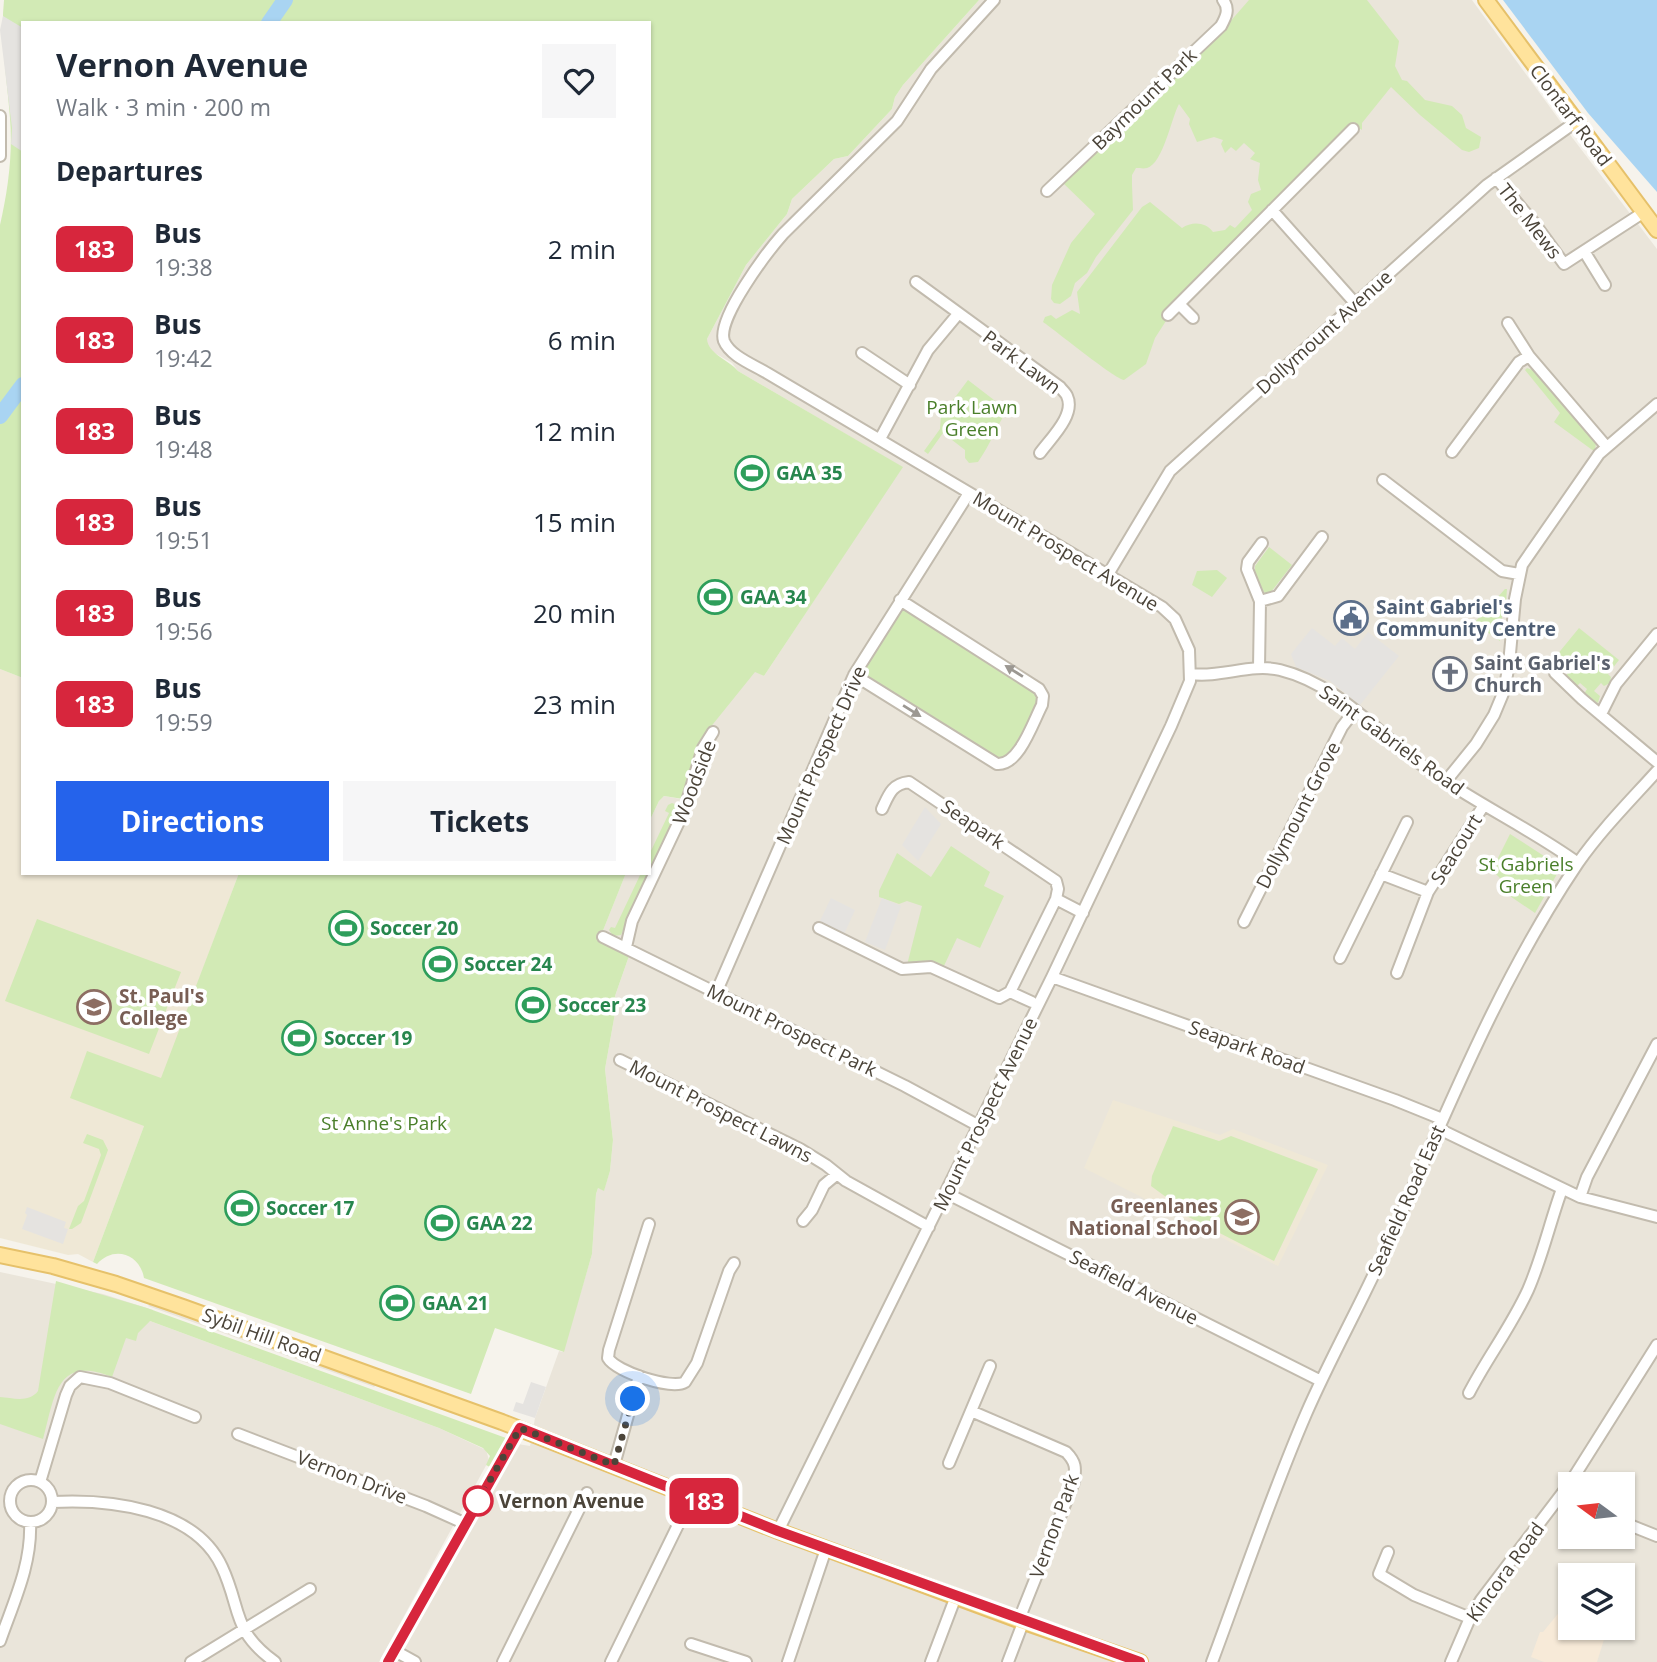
<!DOCTYPE html>
<html lang="en">
<head>
<meta charset="utf-8">
<style>
  :root { --surface:#fff; --page:#f6f6f7; --text:#1f2937; --muted:#747a83; --accent:#2563eb }
  body { margin:0; font-family:"Open Sans",sans-serif; background:var(--page); color:var(--text); height:100vh; display:flex; flex-direction:column; font-size:26px; white-space:nowrap }
  * { box-sizing:border-box; margin:0 }
  p { font-size:23px; color:var(--muted) }
  .icon { flex:none; width:38px; height:38px; fill:none; stroke:currentColor; stroke-width:2; stroke-linecap:round; stroke-linejoin:round }
  .map { position:relative; flex:1; overflow:hidden }
  .panel { position:absolute; left:21px; top:21px; width:630px; height:854px; display:flex; flex-direction:column; background:var(--surface); border-radius:0px; box-shadow:0 2px 5px #0004 }
  .panel>* { flex:none }
  .badge { padding:0 14px; border-radius:10px; font-size:24px; line-height:46px }
  .needle { width:46px; rotate:285deg }
  .buttons { position:absolute; left:1558px; top:1472px; display:grid; gap:14px }
  .buttons a { display:grid; place-items:center; width:77px; height:77px; border-radius:0px; background:var(--surface); box-shadow:0 2px 5px #0004; font-size:35px }
  .you { position:absolute; width:35px; height:35px; margin:-18px; border:5px solid #fff; border-radius:50%; background:#1a73e8; box-shadow:0 0 0 10px #1a73e833 }
  .map>.badge { position:absolute; translate:-50% -50%; box-shadow:0 0 0 4px #fff }
  h2 { padding:0 35px; font-size:26px; line-height:63px }
  .round { display:grid; place-items:center; flex:none; width:74px; height:74px; border-radius:0px; background:var(--page) }
  .overview { display:flex; align-items:center; justify-content:space-between; height:119px; padding:0 35px }
  h1 { font-size:33px; font-weight:700; line-height:52px }
  .action { display:flex; gap:14px; margin-top:auto; padding:14px 35px }
  .action a { flex:1; height:80px; border-radius:0px; background:var(--accent); color:#fff; font-size:28px; font-weight:700; line-height:80px; text-align:center }
  .action a+a { background:var(--page); color:var(--text) }
  ul { padding:0; list-style:none }
  li { display:flex; align-items:center; gap:21px; height:91px; padding:0 35px }
  li div { flex:1 }
  li b { display:block; font-size:26px }
  li em { font-style:normal }
  li .badge { min-width:77px; font-weight:700; text-align:center }
  .map>svg:first-child { display:block }
  .residential { fill:#eae5da; fill-rule:evenodd }
  .commercial { fill:#f7ead8 }
  .education { fill:#efe8d6 }
  .green { fill:#d2eab5 }
  .parking { fill:#e5e3e0 }
  .water { fill:#a9d4f2 }
  .lines { fill:none; stroke-linecap:round; stroke-linejoin:round }
  .river { stroke:#a9d4f2; stroke-width:16 }
  .minor-casing { stroke:#c2bbae; stroke-width:14 }
  .major-casing { stroke:#e6c16a; stroke-width:18 }
  .minor { stroke:#fff; stroke-width:10 }
  .major { stroke:#ffe39c; stroke-width:14 }
  .oneway { fill:#9c9892 }
  .line-casing { stroke:#fff; stroke-width:16 }
  .line { stroke:#d7263d; stroke-width:10 }
  .walk { stroke:#4b4439; stroke-width:7; stroke-dasharray:0 12.6 }
  .stop-dot { fill:#fff; stroke:#d7263d; stroke-width:3.5 }
  .labels { text-anchor:middle; dominant-baseline:central; stroke-width:7; stroke-linejoin:round; paint-order:stroke }
  .street-label { font-size:19px; fill:#4b4439; stroke:#fff }
  .park-label { font-size:19px; fill:#4a7f2a; stroke:#fff }
  .leisure-label { font-size:19px; font-weight:bold; fill:#27864d; stroke:#fff; text-anchor:start }
  .service-label { font-size:19px; font-weight:bold; fill:#4e5e75; stroke:#fff; text-anchor:start }
  .worship-label { font-size:19px; font-weight:bold; fill:#5b616d; stroke:#fff; text-anchor:start }
  .education-label { font-size:19px; font-weight:bold; fill:#785e54; stroke:#fff; text-anchor:start }
  .stop-label { font-size:19px; font-weight:bold; fill:#4b4439; stroke:#fff; text-anchor:start }
</style>
</head>
<body>
<div class="map">
<svg width="1657" height="1662" viewBox="0 0 1657 1662">
  <rect width="100%" height="100%" fill="#f6f3ec"/>
  <path class="residential" d="M979,0H1472L1571,136L1657,249V1662H393L518,1444L530,1446L535,1418L559,1351L563,1352L592,1254L596,1194L598,1188L604,1190L610,1171L613,1140L605,1069L617,1002L615,996L629,956L600,938L626,873H649V822L659,801L664,796L681,799L698,747L713,721L755,671L764,676L902,467L738,371L732,363L711,351L707,345V339L746,265L787,214L792,199L834,159L848,156L892,109L895,97L903,85ZM1570,1484H1622V1536H1570ZM1570,1575H1622V1628H1570Z
    M0,1272L103,1294L153,1310L150,1321L439,1428L486,1450L489,1460L379,1662H0Z
    M151,1303L376,1385L374,1387L148,1306Z"/>
  <path class="commercial" d="M1570,1599V1628H1594L1606,1633L1597,1662H1544L1531,1657L1540,1632H1543Z"/>
  <path class="education" d="M0,669L23,678V873H239L93,1262L78,1254L68,1255L0,1238Z
    M1113,1100L1220,1135L1233,1129L1328,1165L1278,1266L1084,1168Z"/>
  <path class="green" d="M4,0H979L903,85L895,97L892,109L848,156L834,159L792,199L787,214L746,265L707,339C708,354 729,360 738,371L903,467L764,676L755,672L705,734L698,747L683,799L664,796L659,801L649,822V23H23V678L0,669V225C8,191 13,153 10,118C7,78 0,40 4,0Z
    M1249,0H1367L1399,41L1395,66L1402,80L1407,81L1425,100L1452,106L1462,115L1466,128L1481,137L1479,148L1469,152L1462,150L1420,115L1391,87L1362,123V130L1352,123L1214,262L1173,310L1155,338L1146,364L1124,380C1115,379 1056,331 1043,322L1045,317L1051,315L1056,319L1072,310L1080,314L1077,292L1142,207L1150,202L1182,228C1192,221 1206,222 1213,232L1225,230L1230,225L1235,228L1252,210L1248,202L1251,194L1261,190L1258,180L1260,163L1250,159L1255,153L1244,143L1236,151L1231,147L1225,153L1221,144L1223,140L1214,137L1197,142L1189,124L1190,119L1179,104C1172,116 1163,164 1147,168C1143,169 1140,168 1136,168L1132,175V185L1133,210L1096,257L1087,273L1075,283L1071,296L1060,304L1054,303L1051,299L1052,285L1071,243L1095,214L1062,182L1221,32Z
    M1527,368L1538,372L1596,442L1595,452L1554,422L1560,413L1525,370Z
    M968,380L1007,410C996,428 990,445 978,462L969,463L965,458V450L943,433L928,454L924,451L940,429L941,416Z
    M1269,547L1292,565L1271,592L1265,594L1255,574V566Z
    M1217,570L1227,578L1212,597L1192,585L1197,571Z
    M1505,589H1507L1506,603L1503,605L1500,641L1474,623Z
    M906,609L1037,693L1039,700L1014,756L1002,762L865,674L866,664L899,610Z
    M1579,628L1619,660L1608,674L1611,677L1610,683L1604,686L1601,683L1594,691L1600,696L1598,703L1584,694L1587,689L1580,683L1575,688L1566,678L1569,668L1559,660L1555,663L1552,661Z
    M672,803L677,805L678,812L621,935L613,936L609,930L611,927L615,928L641,873H649V855L669,813L665,811L668,805Z
    M1510,834L1561,867L1535,913L1498,888L1501,879L1492,870Z
    M951,846L990,872L984,886L1004,896L980,948L957,938L943,968L907,965L922,906L907,901L899,904L879,897V891L897,853L931,877Z
    M239,873H626L600,938L629,956L615,996L617,1002L605,1069L613,1140L610,1171L604,1191L598,1188L596,1194L592,1254L564,1352L495,1328L471,1394L144,1278C140,1254 114,1245 97,1264L93,1262L144,1126L70,1098L87,1051L161,1078Z
    M37,919L181,972L149,1054L5,1001Z
    M1173,1126L1219,1141L1231,1136L1318,1169L1274,1261L1173,1209L1166,1197L1151,1186L1152,1176Z
    M87,1134L103,1140L108,1150L81,1223L72,1229H69L78,1206L84,1201L101,1155L99,1149L83,1143Z
    M56,1281L147,1308L506,1438L490,1467L486,1465L490,1456L483,1448L439,1428L150,1321L138,1333L136,1341L126,1338L112,1377C56,1355 55,1396 43,1439L0,1424V1397C13,1398 29,1403 38,1391Z"/>
  <path class="parking" d="M3,16L23,28V152L11,144L12,128L0,30Z
    M1312,628L1335,646L1342,638L1355,649L1368,632L1399,656L1360,705L1330,681L1296,667L1291,654Z
    M925,807L941,824L918,861L902,845Z
    M831,898L855,910L841,941L816,929Z
    M882,898L901,906L885,950L865,942Z
    M27,1207L66,1222L64,1228L68,1229L63,1244L22,1229L27,1215L25,1213Z
    M531,1382L546,1387L535,1418L513,1411L516,1402L523,1404Z"/>
  <path class="water" d="M1503,0H1657V192L1588,113Z"/>
  <g class="lines">
    <path class="river" d="M269,23L285,0
      M0,416L23,385"/>
    <g class="minor-casing">
      <path id="minor" d="M0,116V156
        M1496,178L1535,224L1564,264L1644,212
        M1047,191L1221,26C1226,17 1230,9 1223,0
        M1272,210L1355,303
        M1584,251L1605,285
        M916,282L1060,387C1062,390 1066,393 1067,396C1076,415 1050,439 1040,453
        M1179,304L1193,318
        M1168,315L1353,129
        M1508,323L1529,356L1606,446
        M862,353L910,385
        M880,439L928,350L958,314
        M1452,452L1519,362L1529,356
        M1383,480L1502,571L1519,574
        M1107,576L1170,471L1487,185L1577,121
        M1260,601L1278,596L1322,537
        M1259,668L1260,601L1247,569L1248,562L1262,543
        M1555,673L1582,699L1657,762
        M1191,674C1221,678 1251,663 1280,670C1341,685 1380,737 1429,770C1477,804 1531,829 1578,863
        M854,675L997,764C1019,766 1033,722 1042,705L1043,696L1039,689L900,600
        M1601,714L1616,684L1657,634
        M1446,781L1476,744L1494,715L1504,691L1509,664L1515,599L1522,565L1599,454L1657,404
        M1381,874L1428,892
        M1056,899L1083,913
        M1244,922L1342,727L1355,710
        M819,928L902,969L931,967L999,998L1010,992L1056,899L1058,889L1056,881L909,782C892,784 889,794 882,809
        M603,937L905,1086L979,1126
        M626,947L632,921L684,811L703,748L713,732
        M1340,958L1407,822
        M1397,973L1428,892L1484,805
        M1052,977L1395,1100L1442,1119
        M1010,992L1032,1002
        M716,993L854,675L969,493
        M620,1060L800,1149L826,1165L846,1181L929,1227
        M1437,1128L1580,1197L1657,1217
        M946,1193L1321,1381
        M1580,1197L1587,1177L1657,1044
        M803,1221L812,1210L824,1185L836,1175
        M649,1224L609,1350L608,1358C616,1372 672,1390 685,1382L697,1363L729,1271L734,1263
        M1469,1393C1487,1358 1511,1327 1528,1290C1542,1258 1550,1222 1562,1189
        M971,1411L1066,1452C1076,1462 1076,1468 1074,1482L1022,1612L1021,1628L1008,1662
        M238,1434L426,1506L466,1524
        M949,1463L990,1366
        M614,1465L639,1376
        M10 1501a21 21 0 1 1 42 0a21 21 0 1 1-42 0Z
        M40,1482L66,1395L70,1386L80,1377L110,1383L195,1417
        M52,1502C109,1499 195,1508 222,1567C242,1610 231,1630 275,1662
        M1622,1522L1657,1536
        M778,1531L1052,977L1171,726L1190,681L1189,650L1175,619L1162,607L767,373C754,365 730,356 724,341C716,319 768,251 783,234L897,121L931,69L994,0
        M1388,1552L1379,1574L1414,1595L1470,1618
        M0,1641C14,1601 32,1564 30,1522
        M691,1644L746,1662
        M395,1651L415,1662
        M191,1662L310,1589
        M388,1662L520,1428
        M503,1662L587,1493
        M611,1662L678,1525
        M788,1662L826,1549
        M931,1662L956,1596
        M1212,1662C1243,1579 1271,1495 1306,1414C1332,1354 1365,1297 1391,1237C1448,1109 1499,980 1578,863C1601,830 1630,801 1657,771
        M1451,1662L1470,1618L1481,1600L1570,1483L1657,1345"/>
    </g>
    <g class="major-casing">
      <path id="major" d="M1486,0L1657,230
        M0,1255L53,1266L116,1284L183,1307L502,1422L778,1531L1021,1621L1140,1662"/>
    </g>
    <use href="#minor" class="minor"/>
    <use href="#major" class="major"/>
  </g>
  <defs><path id="oneway-solid" d="M-6-.8H1V-3.2L6.5 0L1 3.2V.8H-6Z" transform="scale(1.75)"/></defs>
  <g class="oneway">
    <use href="#oneway-solid" transform="translate(1014 671) rotate(-148)"/>
    <use href="#oneway-solid" transform="translate(912 711) rotate(32)"/>
  </g>
  <g class="lines">
    <g class="line-casing">
      <path id="line" d="M388,1662L520,1428L778,1531L1140,1662"/>
    </g>
    <use href="#line" class="line"/>
    <path class="walk" d="M478,1501L520,1428L614,1465L633,1399"/>
  </g>
  <defs>
    <g id="stadium-ring" transform="scale(1.75)"><circle r="9.5" fill="#fff" stroke="#2e9e5b" stroke-width="1.5"/><path d="M0-5a6.5 5 0 1 0 0 10a6.5 5 0 1 0 0-10ZM-3.5-1.8h7v3.6h-7Z" fill="#2e9e5b"/></g>
    <g id="civic-ring" transform="scale(1.75)"><circle r="9.5" fill="#fff" stroke="#5c6f8a" stroke-width="1.5"/><path d="M-.6-6.5H3V-4.5H.6V-3L4-1V1h2V6H-6V1h2V-1L-.6-3ZM-1.2 2.5V6h2.4V2.5Z" fill="#5c6f8a"/></g>
    <g id="church-ring" transform="scale(1.75)"><circle r="9.5" fill="#fff" stroke="#6b7280" stroke-width="1.5"/><path d="M-1.2-6h2.4v3.5h3.3v2.4h-3.3V6h-2.4V-.1h-3.3v-2.4h3.3Z" fill="#6b7280"/></g>
    <g id="school-ring" transform="scale(1.75)"><circle r="9.5" fill="#fff" stroke="#8d6e63" stroke-width="1.5"/><path d="M0-5L7-2L0 1L-7-2ZM-4 1L0 2.5L4 1V4Q0 6-4 4Z" fill="#8d6e63"/></g>
  </defs>
  <g fill-rule="evenodd">
    <use href="#stadium-ring" x="752" y="473"/>
    <use href="#stadium-ring" x="715" y="597"/>
    <use href="#civic-ring" x="1351" y="618"/>
    <use href="#church-ring" x="1450" y="674"/>
    <use href="#stadium-ring" x="346" y="928"/>
    <use href="#stadium-ring" x="440" y="964"/>
    <use href="#stadium-ring" x="533" y="1005"/>
    <use href="#school-ring" x="94" y="1007"/>
    <use href="#stadium-ring" x="299" y="1038"/>
    <use href="#stadium-ring" x="242" y="1208"/>
    <use href="#school-ring" x="1242" y="1217"/>
    <use href="#stadium-ring" x="442" y="1223"/>
    <use href="#stadium-ring" x="397" y="1303"/>
  </g>
  <circle class="stop-dot" cx="478" cy="1501" r="14"/>
  <g class="labels">
    <g class="street-label">
      <text transform="translate(1144 99) rotate(-44)">Baymount Park</text>
      <text transform="translate(1571 115) rotate(53)">Clontarf Road</text>
      <text transform="translate(1530 221) rotate(52)">The Mews</text>
      <text transform="translate(1324 332) rotate(-42)">Dollymount Avenue</text>
      <text transform="translate(1022 362) rotate(37)">Park Lawn</text>
      <text transform="translate(1066 551) rotate(31)">Mount Prospect Avenue</text>
      <text transform="translate(1392 740) rotate(36)">Saint Gabriels Road</text>
      <text transform="translate(821 755) rotate(-66)">Mount Prospect Drive</text>
      <text transform="translate(694 782) rotate(-69)">Woodside</text>
      <text transform="translate(1298 815) rotate(-63)">Dollymount Grove</text>
      <text transform="translate(973 824) rotate(34)">Seapark</text>
      <text transform="translate(1456 849) rotate(-58)">Seacourt</text>
      <text transform="translate(792 1030) rotate(26)">Mount Prospect Park</text>
      <text transform="translate(1247 1047) rotate(20)">Seapark Road</text>
      <text transform="translate(721 1111) rotate(27)">Mount Prospect Lawns</text>
      <text transform="translate(985 1114) rotate(-64)">Mount Prospect Avenue</text>
      <text transform="translate(1406 1200) rotate(-66)">Seafield Road East</text>
      <text transform="translate(1134 1287) rotate(27)">Seafield Avenue</text>
      <text transform="translate(262 1335) rotate(20)">Sybil Hill Road</text>
      <text transform="translate(352 1477) rotate(21)">Vernon Drive</text>
      <text transform="translate(1054 1526) rotate(-70)">Vernon Park</text>
      <text transform="translate(1505 1572) rotate(-54)">Kincora Road</text>
    </g>
    <g class="park-label">
      <text x="972" y="407">Park Lawn<tspan x="972" dy="22">Green</tspan></text>
      <text x="1526" y="864">St Gabriels<tspan x="1526" dy="22">Green</tspan></text>
      <text x="384" y="1123">St Anne's Park</text>
    </g>
    <g class="leisure-label">
      <text x="776" y="473">GAA 35</text>
      <text x="740" y="597">GAA 34</text>
      <text x="370" y="928">Soccer 20</text>
      <text x="464" y="964">Soccer 24</text>
      <text x="558" y="1005">Soccer 23</text>
      <text x="324" y="1038">Soccer 19</text>
      <text x="266" y="1208">Soccer 17</text>
      <text x="466" y="1223">GAA 22</text>
      <text x="422" y="1303">GAA 21</text>
    </g>
    <g class="service-label">
      <text x="1376" y="607">Saint Gabriel's<tspan x="1376" dy="22">Community Centre</tspan></text>
    </g>
    <g class="worship-label">
      <text x="1474" y="663">Saint Gabriel's<tspan x="1474" dy="22">Church</tspan></text>
    </g>
    <g class="education-label">
      <text x="119" y="996">St. Paul's<tspan x="119" dy="22">College</tspan></text>
      <text x="1218" y="1206" text-anchor="end">Greenlanes<tspan x="1218" dy="22">National School</tspan></text>
    </g>
    <g class="stop-label">
      <text x="499" y="1501">Vernon Avenue</text>
    </g>
  </g>
</svg>
<div class="buttons">
<a><svg class="needle" viewBox="-14 -14 28 28"><path d="M0-13l5 13h-10z" fill="#e53935"/><path d="M0 13l5-13h-10z" fill="#747a83"/></svg></a>
<a><svg class="icon" aria-label="layers" viewBox="0 0 24 24"><path d="M12 4l9 5-9 5-9-5zM3 14l9 5 9-5"/></svg></a>
</div>
<div class="you" style="left:633px;top:1399px"></div>
<b class="badge" style="left:704px;top:1501px;background:#d7263d;color:#fff">183</b>
<section class="panel">
<div class="overview"><div><h1>Vernon Avenue</h1><p>Walk · 3 min · 200 m</p></div><a class="round"><svg class="icon" aria-label="heart" viewBox="0 0 24 24"><path d="M12 20l-8-8c-3-5 5-10 8-4 3-6 11-1 8 4z"/></svg></a></div>
<h2>Departures</h2>
<ul>
<li><span class="badge" style="background:#d7263d;color:#fff">183</span><div><b>Bus</b><p>19:38</p></div><em>2 min</em></li>
<li><span class="badge" style="background:#d7263d;color:#fff">183</span><div><b>Bus</b><p>19:42</p></div><em>6 min</em></li>
<li><span class="badge" style="background:#d7263d;color:#fff">183</span><div><b>Bus</b><p>19:48</p></div><em>12 min</em></li>
<li><span class="badge" style="background:#d7263d;color:#fff">183</span><div><b>Bus</b><p>19:51</p></div><em>15 min</em></li>
<li><span class="badge" style="background:#d7263d;color:#fff">183</span><div><b>Bus</b><p>19:56</p></div><em>20 min</em></li>
<li><span class="badge" style="background:#d7263d;color:#fff">183</span><div><b>Bus</b><p>19:59</p></div><em>23 min</em></li>
</ul>
<div class="action"><a>Directions</a><a>Tickets</a></div>
</section>
</div>
</body>
</html>
